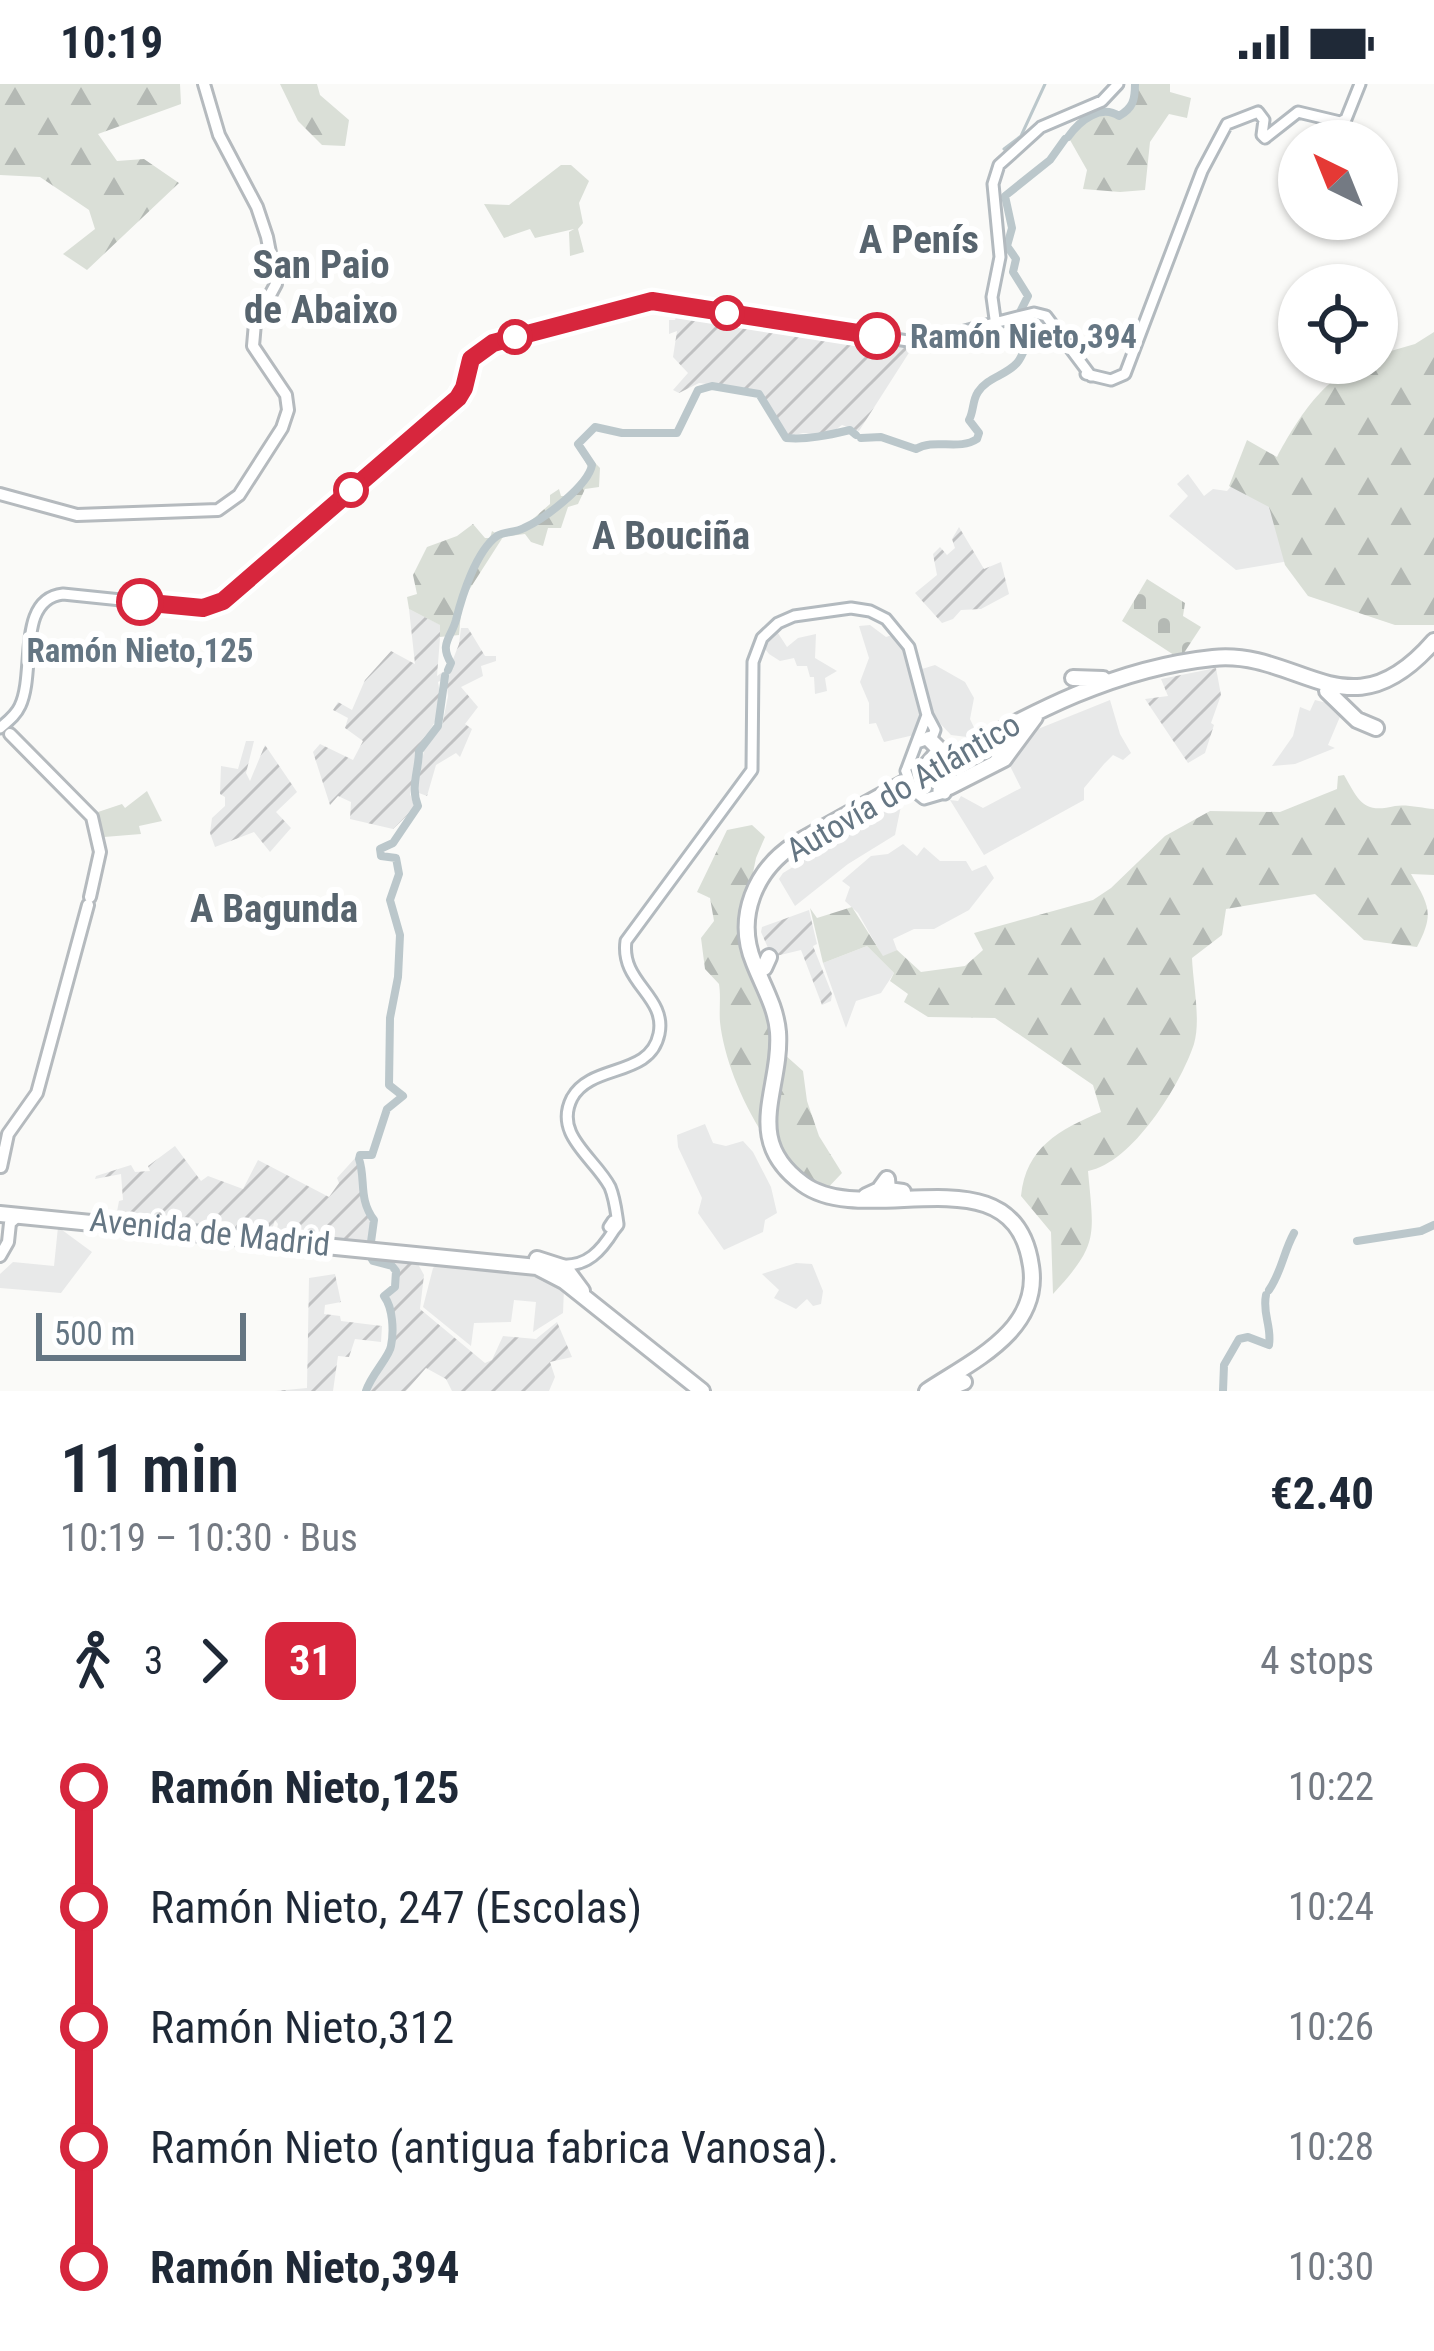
<!DOCTYPE html>
<html lang="en">
<head>
<meta charset="utf-8">
<style>
  :root { --surface:#fff; --page:#f6f6f7; --text:#1f2937; --muted:#747a83 }
  body { margin:0; font-family:"Roboto Condensed",sans-serif; background:var(--page); color:var(--text); height:100vh; display:flex; flex-direction:column; font-size:45px; white-space:nowrap }
  * { box-sizing:border-box; margin:0 }
  p { font-size:39px; color:var(--muted) }
  .icon { flex:none; width:66px; height:66px; fill:none; stroke:currentColor; stroke-width:2; stroke-linecap:round; stroke-linejoin:round }
  .map { position:relative; height:1307px; overflow:hidden }
  .side { display:flex; flex-direction:column; background:var(--surface); flex:1 }
  .side>* { flex:none }
  .badge { padding:0 24px; border-radius:18px; font-size:42px; line-height:78px }
  .needle { width:78px; rotate:317deg }
  .controls { position:absolute; left:1278px; top:36px; display:grid; gap:24px }
  .controls a { display:grid; place-items:center; width:120px; height:120px; border-radius:50%; background:var(--surface); box-shadow:0 3px 9px #0004; font-size:60px }
  .scale { position:absolute; left:36px; bottom:30px; width:210px; box-sizing:border-box; padding-left:12px; border:6px solid #657683; border-top:0; font-size:33px; line-height:42px; white-space:nowrap; color:#657683; -webkit-text-stroke:9px #fff; paint-order:stroke }
  .map>.badge { position:absolute; translate:-50% -50%; box-shadow:0 0 0 6px #fff }
  .legs { display:flex; align-items:center; gap:18px; height:132px; padding:0 60px; font-size:39px }
  .legs p { margin-inline-start:auto }
  .overview { display:flex; align-items:center; justify-content:space-between; height:204px; padding:0 60px }
  h1 { font-size:66px; font-weight:600; line-height:90px }
  ul { padding:0 60px; list-style:none }
  li { display:flex; align-items:center; gap:42px; height:120px; font-size:45px }
  li i { display:grid; place-items:center; width:18px; height:100%; margin:0 15px; background:currentColor }
  li i::after { content:''; width:30px; height:30px; margin:-15px; border:9px solid; border-radius:50%; background:var(--surface) }
  li p { margin-inline-start:auto }
  li:first-child i { background:linear-gradient(#0000 50%,currentColor 0) }
  li:last-child i { background:linear-gradient(currentColor 50%,#0000 0) }
  .status { display:flex; justify-content:space-between; align-items:center; height:84px; padding:0 60px; background:var(--surface); direction:ltr }
  .status svg { height:33px; fill:currentColor }
  .map>svg:first-child { display:block }
  .built { fill:#e8e9e9 }
  .industrial { fill:url(#industrial-furrows) }
  .forest { fill:url(#forest-firs) }
  .cemetery { fill:url(#cemetery-stones) }
  .green { fill:#dadfd7 }
  .lines { fill:none; stroke-linecap:round; stroke-linejoin:round }
  .stream { stroke:#bbc7cb; stroke-width:3 }
  .river { stroke:#bbc7cb; stroke-width:8 }
  .secondary-casing { stroke:#b3babf; stroke-width:15 }
  .primary-casing { stroke:#b5babe; stroke-width:16 }
  .highway-casing { stroke:#b4b9bd; stroke-width:20 }
  .secondary { stroke:#fff; stroke-width:9 }
  .primary { stroke:#fff; stroke-width:10 }
  .highway { stroke:#fff; stroke-width:14 }
  .secondary-bridge-casing { stroke:#b3babf; stroke-width:15; stroke-linecap:butt }
  .secondary-bridge { stroke:#fff; stroke-width:9 }
  .line-1-casing { stroke:#fff; stroke-width:27 }
  .line-1 { stroke:#d7263d; stroke-width:18 }
  .stop-1-dot { fill:#fff; stroke:#d7263d; stroke-width:6 }
  .labels { text-anchor:middle; dominant-baseline:central; stroke-width:12; stroke-linejoin:round; paint-order:stroke }
  .stop-label { font-size:33px; font-weight:bold; fill:#657683; stroke:#fff; text-anchor:start }
  .street-label { font-size:33px; fill:#657683; stroke:#fff }
  .quarter-label { font-size:39px; font-weight:bold; fill:#57646e; stroke:#fff }
</style>
</head>
<body>
<div class="status"><b>10:19</b><svg viewBox="0 0 49 12"><path d="M0 12V9h3v3zM5 12V6h3v6zM10 12V3h3v9zM15 12V0h3v12zM26 1h20v11H26zM47 4h2v5h-2z"/></svg></div>
<div class="map">
<svg width="1434" height="1307" viewBox="0 0 1434 1307">
  <defs>
    <pattern id="industrial-furrows" width="10" height="10" patternUnits="userSpaceOnUse" patternTransform="scale(3)"><rect width="10" height="10" fill="#e8e9e9"/><path d="M-1 1l2-2M0 10L10 0M9 11l2-2" fill="none" stroke="#c0c1c2"/></pattern>
    <pattern id="forest-firs" width="22" height="20" patternUnits="userSpaceOnUse" patternTransform="scale(3)"><rect width="22" height="20" fill="#dadfd7"/><path d="M5 1l3.5 6h-7zM16 11l3.5 6h-7z" fill="#b4b9b4"/></pattern>
    <pattern id="cemetery-stones" width="16" height="16" patternUnits="userSpaceOnUse" patternTransform="scale(3)"><rect width="16" height="16" fill="#dadfd7"/><path d="M2 7V4a2 2 0 0 1 4 0v3zM10 15v-3a2 2 0 0 1 4 0v3z" fill="#b4b9b4"/></pattern>
  </defs>
  <rect width="100%" height="100%" fill="#fafaf8"/>
  <path class="built" d="M1188,390L1204,412L1213,405L1227,407L1233,400L1284,425L1289,477L1236,486L1169,432L1188,412L1177,400Z
    M870,541L886,553L892,551L902,563L921,623L914,651L884,658L876,639L869,640V619L860,598L869,574L859,542Z
    M776,546L787,563L798,554L816,550L815,574L837,587L825,594L827,607L815,610L814,593H810L807,582H797L794,574L780,577L769,570L762,561Z
    M935,581L965,598L974,614L970,635L978,652L975,654L951,651L934,633L922,585Z
    M1110,616L1120,650L1131,669L1123,676L1113,671L1104,680L1084,704V716L984,771L950,716L958,717L961,712L983,724L1021,704L1007,676L1033,647Z
    M1315,616L1335,621L1342,628L1328,661L1335,664L1295,680L1272,682L1293,652L1300,623L1310,627Z
    M897,720L901,722L895,751L848,780L795,822L779,795L783,789Z
    M903,760L917,772L924,763L940,777H966L972,787L986,781L994,794L969,826L934,845H914L893,855L897,866L883,873L858,829L845,817L850,803L842,797L871,772L888,770Z
    M867,862L894,889L881,909L856,917L846,944L823,879Z
    M705,1040L713,1059L726,1062L743,1057L753,1068L771,1103L777,1129L765,1136L763,1148L724,1166L698,1129L702,1114L678,1063L677,1051Z
    M58,1143L92,1168L61,1209L0,1204V1190L13,1178L54,1182Z
    M796,1179L812,1180L823,1207L821,1220L813,1222L807,1215L796,1225L774,1214L779,1206L762,1190Z
    M439,1180L538,1186L564,1204L563,1229L533,1248L536,1218L514,1216L511,1238L474,1239L471,1262L423,1223L433,1184Z"/>
  <path class="industrial" d="M678,226L911,261L912,264L859,347L842,341L828,351L803,349L786,353L771,334L767,316L756,307L699,299L679,309L673,306L688,289L673,273L677,247L669,250V236H675Z
    M959,443L984,485L1001,478L1009,510L981,525L961,526L953,535L942,539L915,509L937,491L933,470L940,463L947,471L955,464L952,455Z
    M409,525L441,541L437,592L450,583L459,560L461,544H468L485,572H496V577L481,582L483,592L461,603L478,623L465,640L472,645L460,673L456,669L436,681L427,712L419,709L418,701L424,666L442,642L448,612L446,594L438,598L441,614L436,636L416,669L418,681L410,710L415,724L393,745L350,735L351,718L338,712L330,721L313,668L320,660L353,676L363,657L345,644L348,634L333,626L338,618L352,626L365,596L391,567L415,580Z
    M1216,584L1221,611L1211,639L1214,641L1205,669L1188,679L1145,615L1168,612L1161,595Z
    M246,657H254L246,689L250,697L265,661L297,708L276,728L291,744L270,768L254,748L215,763L210,749L212,734L225,722V713L220,710L221,682L238,685Z
    M809,826L817,860L813,862L832,910L831,917L822,921L801,866L772,873L761,848L762,843Z
    M175,1062L201,1097L208,1092L243,1105L258,1076L329,1113L339,1099L337,1094L356,1073L363,1086L362,1120L373,1136L370,1158L276,1149L278,1140L275,1136L271,1149L116,1133L119,1117L123,1116L121,1090L95,1095L96,1092L131,1081L135,1088L150,1087L148,1082Z
    M372,1172L409,1175L418,1180L424,1191L420,1225L485,1279L492,1276L503,1252L536,1255L557,1238L572,1273L550,1278L555,1293L549,1307H452L446,1295L426,1284L406,1307H368L378,1282L392,1264L394,1234L391,1219L385,1213L396,1204L398,1195L393,1181Z
    M335,1190L341,1218L325,1221L324,1230L340,1232L341,1237L382,1242L381,1258L355,1255L349,1273L338,1272L333,1307H275L307,1304L309,1194Z"/>
  <path class="forest" d="M0,0H180L181,20L98,50L117,77L144,75L179,99L87,186L63,170L95,145L89,126L40,93L0,91Z
    M280,0H317L320,11L349,36L345,62L322,61L298,37Z
    M1137,0H1170V8L1191,14L1187,34L1169,30L1150,58L1145,106L1120,108L1083,105L1087,86L1070,56L1077,43L1103,28L1119,34C1133,23 1136,18 1137,0Z
    M1434,248V541H1395L1308,512L1285,481L1269,423L1229,402L1247,356L1277,373C1296,337 1331,279 1377,279V271L1415,260Z
    M575,358L600,384L599,403L585,405L578,420L568,423L561,444H548L543,462L531,458L525,450L503,453L462,517L459,551L440,553V541L409,525L407,513L417,510L413,491L427,463L457,452L473,440L485,454H490L492,447L497,450L526,441L550,420V411L559,405L561,412H574L589,385Z
    M1344,691C1359,717 1363,730 1395,722C1406,720 1422,724 1434,725V791L1411,790C1430,823 1434,830 1417,863L1364,856L1315,810L1226,825L1222,851L1192,874C1193,900 1201,936 1194,960C1180,1002 1132,1079 1088,1087C1094,1153 1099,1160 1053,1210L1051,1148L1021,1112C1026,1063 1059,1046 1101,1028L1093,1001L995,934L928,933L904,918L908,910L890,897L894,889L867,862L823,879L810,824L817,834L852,823L883,872L897,866L921,888L965,882L983,866L974,849L1093,816L1111,804L1165,752L1210,727L1280,728L1337,705L1338,692Z
    M752,741L765,753L756,774L746,823L775,962L803,987L807,1017L819,1052L842,1089L822,1110C771,1084 726,995 720,938C719,925 721,913 719,900L705,885L701,854L714,837L710,814L697,808L727,746Z"/>
  <path class="cemetery" d="M1147,495L1185,519L1183,532L1201,543L1180,575L1122,537Z"/>
  <path class="green" d="M561,81H571L589,97L579,119L583,139L578,145L584,168L570,172L569,148L574,145L535,154L530,145L504,154L484,120L509,121Z
    M147,707L162,737L139,742L141,750L104,753L95,729L122,720L125,724Z"/>
  <g class="lines">
    <path class="stream" d="M1004,65L1021,52L1045,0"/>
    <path class="river" d="M1068,53C1080,36 1101,20 1119,32C1133,24 1135,16 1135,0
      M861,354L881,353L916,365C934,354 959,367 977,355L979,349L969,336C974,327 972,317 978,308C988,293 1005,292 1017,279C1026,268 1025,256 1036,247L1034,240L1022,237L1020,228L1028,212L1013,188L1016,175L1007,162L1012,144L1005,112L1050,76L1065,55
      M448,586L451,579C439,560 451,554 456,536C462,512 476,467 497,452C505,447 515,449 524,444C544,435 588,402 592,381L578,360L595,343L622,349H677L698,306L712,302L759,310L786,354C807,356 829,351 850,346L856,351
      M1357,1157L1421,1147L1434,1141
      M371,1158L374,1136C358,1115 366,1095 359,1075L360,1071H372L387,1025L403,1012L389,1001L390,934L398,893L400,851L390,816L399,790L396,774L381,772L380,765L393,759L418,722C410,703 419,686 419,667L438,642L445,592
      M1269,1206C1282,1187 1283,1169 1294,1149
      M366,1307C371,1291 390,1272 391,1262C394,1247 393,1224 384,1212L395,1203L396,1187L392,1182L373,1177L370,1172
      M1223,1307L1224,1281L1239,1255L1248,1253L1269,1261C1272,1242 1262,1230 1266,1211"/>
    <g class="secondary-casing">
      <path id="secondary" d="M995,235L992,213L1000,173L993,100L999,81L1041,43L1102,17L1118,0
        M998,238L1034,229L1046,232L1091,292
        M1086,290L1111,296L1125,290L1202,87L1227,40L1258,28L1264,36L1262,51L1265,54L1298,28L1340,38L1346,35L1360,0
        M0,644C8,637 16,631 20,622C36,589 16,515 63,510L189,523L218,520L458,314L471,275L487,261L649,217L921,259L994,239
        M906,687L927,631
        M942,699L949,703L945,710L938,706Z
        M913,706L924,715L941,710
        M613,1137L618,1141L614,1146L609,1143Z
        M618,1140C616,1127 615,1115 610,1103C595,1074 553,1051 572,1014C591,979 650,994 659,950C667,912 620,899 626,857L752,686L753,578L762,554L778,539L794,532L851,524L870,527L886,535L909,563L927,631L935,646L932,654L917,659
        M561,1181C587,1183 601,1167 614,1146"/>
    </g>
    <g class="primary-casing">
      <path id="primary" d="M0,410L77,431L218,426L239,411L282,344L288,326L286,311L253,262L255,239L276,200L267,153L257,123L219,51L204,0
        M10,650L92,733L100,768L90,813
        M1,1083L8,1050L37,1009L88,821
        M0,1172L8,1158L10,1139L18,1132"/>
    </g>
    <g class="highway-casing">
      <path id="highway" d="M1073,594L1103,595
        M1327,607L1357,636L1376,644
        M958,680L993,663L1001,671L996,679
        M927,681L940,666L929,655
        M949,703L1004,675L1035,633
        M764,884L769,873
        M866,1112L879,1106L887,1095L888,1106L903,1108
        M0,1130L537,1183L564,1197L702,1307
        M537,1175L565,1184L582,1207
        M927,1307C972,1277 1041,1247 1031,1182C1014,1063 867,1147 803,1100C741,1055 782,1006 778,948C776,923 763,902 754,879C735,833 755,786 795,760C846,731 897,703 948,675C1033,628 1115,584 1213,574C1301,565 1349,655 1434,557
        M942,1307L964,1298"/>
    </g>
    <use href="#secondary" class="secondary"/>
    <use href="#primary" class="primary"/>
    <use href="#highway" class="highway"/>
    <g class="secondary-bridge-casing">
      <path id="secondary-bridge" d="M906,687L913,706"/>
    </g>
    <use href="#secondary-bridge" class="secondary-bridge"/>
  </g>
  <g class="lines">
    <g class="line-1-casing">
      <path id="line-1" d="M140,518L203,524L223,517L458,314L464,304L471,275L493,259L652,217L877,252"/>
    </g>
    <use href="#line-1" class="line-1"/>
  </g>
  <g class="stop-1-dot">
    <circle cx="727" cy="229" r="15"/>
    <circle cx="877" cy="252" r="21"/>
    <circle cx="515" cy="253" r="15"/>
    <circle cx="351" cy="406" r="15"/>
    <circle cx="140" cy="518" r="21"/>
  </g>
  <g class="labels">
    <g class="stop-label">
      <text x="910" y="252">Ramón Nieto,394</text>
      <text x="140" y="566" text-anchor="middle">Ramón Nieto,125</text>
    </g>
    <g class="street-label">
      <text transform="translate(903 703) rotate(-30)">Autovía do Atlántico</text>
      <text transform="translate(210 1148) rotate(6)">Avenida de Madrid</text>
    </g>
    <g class="quarter-label">
      <text x="919" y="156">A Penís</text>
      <text x="321" y="181">San Paio<tspan x="321" dy="45">de Abaixo</tspan></text>
      <text x="671" y="452">A Bouciña</text>
      <text x="274" y="825">A Bagunda</text>
    </g>
  </g>
</svg>
<div class="controls">
<a><svg class="needle" viewBox="-14 -14 28 28"><path d="M0-13l5 13h-10z" fill="#e53935"/><path d="M0 13l5-13h-10z" fill="#747a83"/></svg></a>
<a><svg class="icon" aria-label="locate" viewBox="0 0 24 24"><circle cx="12" cy="12" r="6"/><path d="M12 2v4M12 18v4M2 12h4M18 12h4"/></svg></a>
</div>
<div class="scale">500 m</div>
</div>
<section class="side">
<div class="overview"><div><h1>11 min</h1><p>10:19 – 10:30 · Bus</p></div><b>€2.40</b></div>
<div class="legs"><svg class="icon" aria-label="walk" viewBox="0 0 24 24"><circle cx="13" cy="4" r="2"/><path d="M13 8l-2 6 4 7M11 14l-3 7M7 12l3-4h3l4 4"/></svg>3<svg class="icon" aria-label="forward" viewBox="0 0 24 24"><path d="M9 5l7 7-7 7"/></svg><b class="badge" style="background:#d7263d;color:#fff">31</b><p>4 stops</p></div>
<ul>
<li><i style="color:#d7263d"></i><b>Ramón Nieto,125</b><p>10:22</p></li>
<li><i style="color:#d7263d"></i><span>Ramón Nieto, 247 (Escolas)</span><p>10:24</p></li>
<li><i style="color:#d7263d"></i><span>Ramón Nieto,312</span><p>10:26</p></li>
<li><i style="color:#d7263d"></i><span>Ramón Nieto (antigua fabrica Vanosa).</span><p>10:28</p></li>
<li><i style="color:#d7263d"></i><b>Ramón Nieto,394</b><p>10:30</p></li>
</ul>
</section>
</body>
</html>
